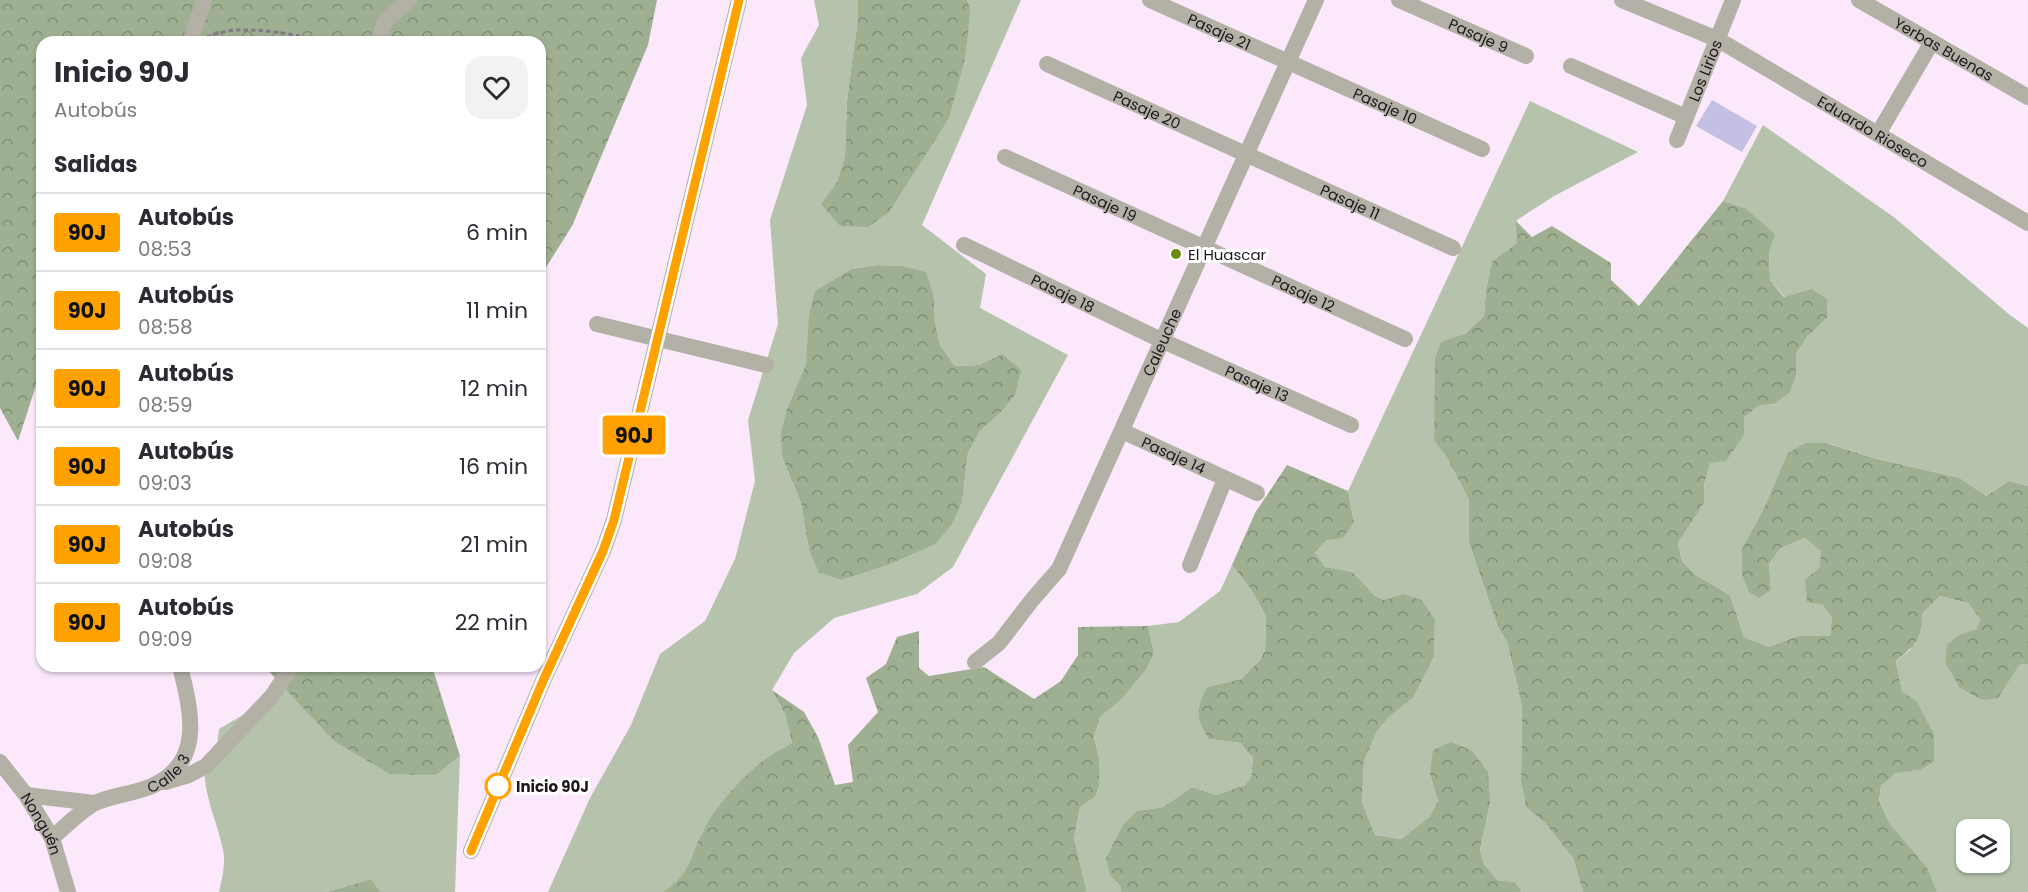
<!DOCTYPE html>
<html lang="es">
<head>
<meta charset="utf-8">
<style>
  :root { --surface:#fff; --page:#f2f2f3; --text:#2b2b33; --muted:#7c7c81; --line:#e1e1e2 }
  body { margin:0; font-family:Poppins,sans-serif; background:var(--page); color:var(--text); height:100vh; display:flex; flex-direction:column; font-size:22px; white-space:nowrap }
  * { box-sizing:border-box; margin:0 }
  p { font-size:20px; color:var(--muted) }
  .icon { flex:none; width:33px; height:33px; fill:none; stroke:currentColor; stroke-width:2; stroke-linecap:round; stroke-linejoin:round }
  .map { position:relative; flex:1; overflow:hidden }
  .side { position:absolute; left:36px; top:36px; width:510px; height:636px; display:flex; flex-direction:column; background:var(--surface); border-radius:18px; box-shadow:0 2px 4px #0004 }
  .side>* { flex:none }
  .badge { padding:0 12px; border-radius:4px; font-size:21px; line-height:39px }
  .buttons { position:absolute; left:1956px; top:819px; display:grid; gap:12px }
  .buttons a { display:grid; place-items:center; width:54px; height:54px; border-radius:12px; background:var(--surface); box-shadow:0 2px 4px #0004; font-size:30px }
  .map>.badge { position:absolute; translate:-50% -50%; box-shadow:0 0 0 3px #fff }
  h2 { padding:0 18px; font-size:22px; line-height:54px }
  .round { display:grid; place-items:center; flex:none; width:63px; height:63px; border-radius:18px; background:var(--page) }
  .summary { display:flex; align-items:center; justify-content:space-between; height:102px; padding:0 18px }
  h1 { font-size:28px; font-weight:700; line-height:45px }
  ul { padding:0; list-style:none }
  li { display:flex; align-items:center; gap:18px; height:78px; padding:0 18px; border-top:2px solid var(--line) }
  li div { flex:1 }
  li b { display:block; font-size:22px }
  li em { font-style:normal }
  li .badge { min-width:66px; font-weight:700; text-align:center }
  .map>svg:first-child { display:block }
  .grass { fill:#b6c3ac; fill-rule:evenodd }
  .forest { fill:url(#forest-crowns) }
  .building { fill:#c4c0e3 }
  .lines { fill:none; stroke-linecap:round; stroke-linejoin:round }
  .path { stroke:#857985; stroke-width:3; stroke-dasharray:4.5 3; stroke-linecap:butt }
  .minor { stroke:#b3b0a6; stroke-width:16 }
  .line-casing { stroke:#fff; stroke-width:14 }
  .line { stroke:#ffa200; stroke-width:9 }
  .poi-dot { fill:#6c8c10; stroke:#fff; stroke-width:2 }
  .stop-dot { fill:#fff; stroke:#ffa200; stroke-width:3 }
  .labels { text-anchor:middle; dominant-baseline:central; stroke-width:6; stroke-linejoin:round; paint-order:stroke }
  .street-label { font-size:15px; fill:#1d171d; stroke:#fff }
  .poi-label { font-size:15px; fill:#1d171d; stroke:#fff; text-anchor:start }
  .stop-label { font-size:15px; font-weight:bold; fill:#1d171d; stroke:#fff; text-anchor:start }
</style>
</head>
<body>
<div class="map">
<svg width="2028" height="892" viewBox="0 0 2028 892">
  <defs>
    <pattern id="forest-crowns" width="20" height="18" patternUnits="userSpaceOnUse" patternTransform="scale(1.5)"><rect width="20" height="18" fill="#9eb091"/><path d="M2 6a3 3 0 1 1 6 0M12 15a3 3 0 1 1 6 0" fill="none" stroke="#808e76"/></pattern>
  </defs>
  <rect width="100%" height="100%" fill="#fbe8fb"/>
  <path class="grass" d="M814,0H858V18L847,100L845,156L837,182L821,204L970,7L967,0H1021L922,225L986,274L980,308L1068,355L953,567L917,594L834,618L794,653L772,690L785,714L792,743L768,757L703,830L687,870L675,884L663,892H548L590,798L631,725L660,654L705,621L735,559L755,481L748,420L778,324L770,220L807,105L801,58L819,25ZM878,265L901,266L934,297L935,322L940,345L955,366L979,365L1002,354L999,414L980,431L968,453L962,502L809,550L801,503L782,457L787,409L852,269Z
    M1530,101L1638,152L1554,196L1517,220V243L1492,263L1486,289L1484,316L1465,334L1441,343L1434,441L1446,456L1469,500V543L1498,627L1507,642L1522,706L1521,782L1526,807L1545,823L1573,858L1583,892H1522L1515,882L1497,880L1484,864L1480,850L1490,803L1430,774L1438,801L1429,817L1401,839L1375,835L1362,802L1364,761L1377,731L1389,717L1413,698L1434,657L1435,619L1402,594L1384,600L1374,595L1351,572L1325,568L1315,553L1327,540L1354,522L1348,491Z
    M1763,125L1895,218L2010,315L2028,328V486L2009,481L1986,496L1960,478L1877,459L1828,443L1766,504L1742,549L1771,590L1769,564L1781,548L1805,538L1821,550L1822,604L1832,618L1830,636H1798L1769,647L1744,637L1730,595L1696,575L1682,561L1678,543L1704,503V485L1710,463L1744,435V418L1758,406L1774,404L1796,375V354L1807,337L1827,318L1811,289L1785,297L1770,280L1769,251L1745,208L1723,201Z
    M1232,565L1250,588L1266,616L1265,650L1260,660L1241,679L1207,687L1209,739L1240,743L1253,758L1251,779L1245,785L1216,795L1192,787L1163,807L1137,811L1110,875L1121,887V892H1087L1074,838L1080,807L1095,797L1099,758L1094,737L1100,717L1121,700L1146,670L1154,653L1148,626L1179,622L1220,591Z
    M1940,596L1968,603L1980,619L1978,629L1960,634L1948,645L1945,663L1959,687L2019,665L2028,664V892H1937L1926,868L1890,824L1879,801L1881,786L1895,772L1920,770L1917,703L1902,691L1896,661L1910,650L1922,614ZM1966,830H2000V862H1966Z
    M287,689L334,741L436,775L460,756L455,892H381L371,879L326,892H219C222,878 226,864 223,850C217,820 205,800 204,767L216,754L219,729Z"/>
  <path class="forest" d="M0,0H657L648,45L572,226L540,277V42H42V367L18,441L0,408Z
    M858,0H967L970,7L968,35L964,62L949,118L889,212L868,227L840,226L821,204L837,182L845,156L847,100L858,18Z
    M1723,201L1745,208L1775,234L1769,251L1770,280L1784,297L1811,289L1827,299V318L1807,337L1796,354V375L1790,392L1774,404L1758,406L1744,418V435L1726,461L1710,463L1704,485V503L1678,543L1682,561L1696,575L1730,595L1744,637L1769,647L1798,636H1830L1832,618L1822,604L1807,602L1805,580L1820,567L1821,551L1805,538L1781,548L1769,564L1771,590L1759,598L1749,592L1742,574V549L1766,504L1788,453L1806,443H1827L1877,459L1960,478L1986,496L2009,481L2028,486V664L2019,665L1998,698L1982,700L1959,687L1945,663L1947,645L1960,634L1977,629L1980,619L1968,603L1940,596L1922,614C1922,640 1915,645 1896,661L1902,691L1917,702L1934,734V761L1920,770L1895,773L1881,786L1879,801L1890,824L1927,868L1937,892H1583L1573,858L1545,823L1526,807L1521,782L1522,706L1507,642L1498,627L1469,543V500L1446,456L1434,441L1435,359L1441,342L1465,334L1484,316L1486,289L1492,262L1517,243L1516,221L1532,237L1552,226L1611,263V280L1639,306Z
    M878,265L901,266L926,272L934,297L935,322L940,345L955,366L979,365L1002,354L1021,370L1015,395L999,414L980,431L968,453L962,502L952,524L935,544L890,564L841,580L819,572L809,550L801,503L782,457L781,434L787,409L806,365L809,315L815,291L852,269Z
    M1287,465L1348,491L1354,522L1343,538L1327,540L1315,553L1325,567L1352,572L1374,595L1384,600L1402,594L1421,600L1435,619L1434,657L1413,698L1389,717L1377,731L1364,761L1362,802L1375,835L1401,839L1429,817L1438,801L1430,774L1433,750L1451,742L1471,750L1488,772L1490,803L1480,850L1484,864L1497,880L1515,882L1522,892H1121V887L1110,875L1106,858L1123,825L1137,811L1163,807L1192,787L1216,795L1245,785L1251,778L1253,758L1240,743L1209,739C1195,717 1196,711 1207,687L1241,679L1260,660L1265,650L1266,616L1250,588L1232,565L1255,513Z
    M1148,626L1154,653L1146,670L1121,700L1100,717L1094,737L1099,758V785L1095,797L1080,807L1074,838L1087,892H663C692,873 689,858 703,831C716,805 745,774 768,757C775,752 784,748 792,743L785,714L772,690L804,712L818,737L835,785L853,782L848,745L878,712L866,678L886,664L897,637L919,631V668L929,676L984,667L1034,699L1061,681L1078,655V627Z
    M264,666H432L460,756L436,775L390,774L334,741Z
    M371,879L381,892H326Z"/>
  <path class="building" d="M1712,100L1757,126L1742,152L1696,126Z"/>
  <g class="lines">
    <path class="path" d="M207,37C216,34 225,31 235,30C264,29 295,34 324,42"/>
    <g class="minor">
      <path id="s1" d="M1150,0L1482,149"/>
      <path id="s2" d="M1399,0L1526,56"/>
      <path id="s3" d="M1622,0L1717,39L2028,223"/>
      <path id="s4" d="M1859,0L2028,97"/>
      <path d="M190,42L204,0"/>
      <path d="M378,42L385,21L409,0"/>
      <path id="s5" d="M1047,64L1453,248"/>
      <path d="M1571,66L1686,117"/>
      <path d="M1878,134L1932,42"/>
      <path id="s6" d="M1677,140L1733,0"/>
      <path id="s7" d="M1005,157L1405,339"/>
      <path id="s8" d="M964,245L1163,341L1351,425"/>
      <path d="M597,324L766,365"/>
      <path id="s9" d="M1122,431L1257,493"/>
      <path d="M1190,565L1225,479"/>
      <path id="s10" d="M975,662L999,643L1032,600L1059,569L1316,0"/>
      <path id="s11" d="M0,762L26,795L52,838L68,892"/>
      <path d="M165,782L189,775L206,766L272,696L292,666"/>
      <path d="M26,795L94,803"/>
      <path id="s12" d="M52,838C64,828 81,810 95,803C112,795 134,794 152,786C205,762 191,711 180,666"/>
      <path d="M471,851L543,681L603,551L614,520L739,0"/>
    </g>
  </g>
  <g class="lines">
    <g class="line-casing">
      <path id="line" d="M471,851L543,681L603,551L614,520L739,0"/>
    </g>
    <use href="#line" class="line"/>
  </g>
  <circle class="poi-dot" cx="1176" cy="254" r="6"/>
  <circle class="stop-dot" cx="498" cy="786" r="12"/>
  <g class="labels">
    <g class="street-label">
      <text stroke="none"><textPath href="#s1" startOffset="76">Pasaje 21</textPath></text>
      <text stroke="none"><textPath href="#s2" startOffset="87">Pasaje 9</textPath></text>
      <text stroke="none"><textPath href="#s4" startOffset="98">Yerbas Buenas</textPath></text>
      <text stroke="none"><textPath href="#s6" startOffset="75">Los Lirios</textPath></text>
      <text stroke="none"><textPath href="#s1" startOffset="258">Pasaje 10</textPath></text>
      <text stroke="none"><textPath href="#s5" startOffset="110">Pasaje 20</textPath></text>
      <text stroke="none"><textPath href="#s3" startOffset="284">Eduardo Rioseco</textPath></text>
      <text stroke="none"><textPath href="#s5" startOffset="333">Pasaje 11</textPath></text>
      <text stroke="none"><textPath href="#s7" startOffset="110">Pasaje 19</textPath></text>
      <text stroke="none"><textPath href="#s8" startOffset="110">Pasaje 18</textPath></text>
      <text stroke="none"><textPath href="#s7" startOffset="328">Pasaje 12</textPath></text>
      <text stroke="none"><textPath href="#s10" startOffset="375">Caleuche</textPath></text>
      <text stroke="none"><textPath href="#s8" startOffset="324">Pasaje 13</textPath></text>
      <text stroke="none"><textPath href="#s9" startOffset="57">Pasaje 14</textPath></text>
      <text stroke="none"><textPath href="#s12" startOffset="136">Calle 3</textPath></text>
      <text stroke="none"><textPath href="#s11" startOffset="75">Nonguén</textPath></text>
    </g>
    <g class="poi-label">
      <text x="1188" y="254">El Huascar</text>
    </g>
    <g class="stop-label">
      <text x="516" y="786">Inicio 90J</text>
    </g>
  </g>
</svg>
<div class="buttons">
<a><svg class="icon" aria-label="layers" viewBox="0 0 24 24"><path d="M12 4l9 5-9 5-9-5zM3 14l9 5 9-5"/></svg></a>
</div>
<b class="badge" style="left:634px;top:435px;background:#ffa200;color:#111">90J</b>
<section class="side">
<div class="summary"><div><h1>Inicio 90J</h1><p>Autobús</p></div><a class="round"><svg class="icon" aria-label="heart" viewBox="0 0 24 24"><path d="M12 20l-8-8c-3-5 5-10 8-4 3-6 11-1 8 4z"/></svg></a></div>
<h2>Salidas</h2>
<ul>
<li><span class="badge" style="background:#ffa200;color:#111">90J</span><div><b>Autobús</b><p>08:53</p></div><em>6 min</em></li>
<li><span class="badge" style="background:#ffa200;color:#111">90J</span><div><b>Autobús</b><p>08:58</p></div><em>11 min</em></li>
<li><span class="badge" style="background:#ffa200;color:#111">90J</span><div><b>Autobús</b><p>08:59</p></div><em>12 min</em></li>
<li><span class="badge" style="background:#ffa200;color:#111">90J</span><div><b>Autobús</b><p>09:03</p></div><em>16 min</em></li>
<li><span class="badge" style="background:#ffa200;color:#111">90J</span><div><b>Autobús</b><p>09:08</p></div><em>21 min</em></li>
<li><span class="badge" style="background:#ffa200;color:#111">90J</span><div><b>Autobús</b><p>09:09</p></div><em>22 min</em></li>
</ul>
</section>
</div>
</body>
</html>
